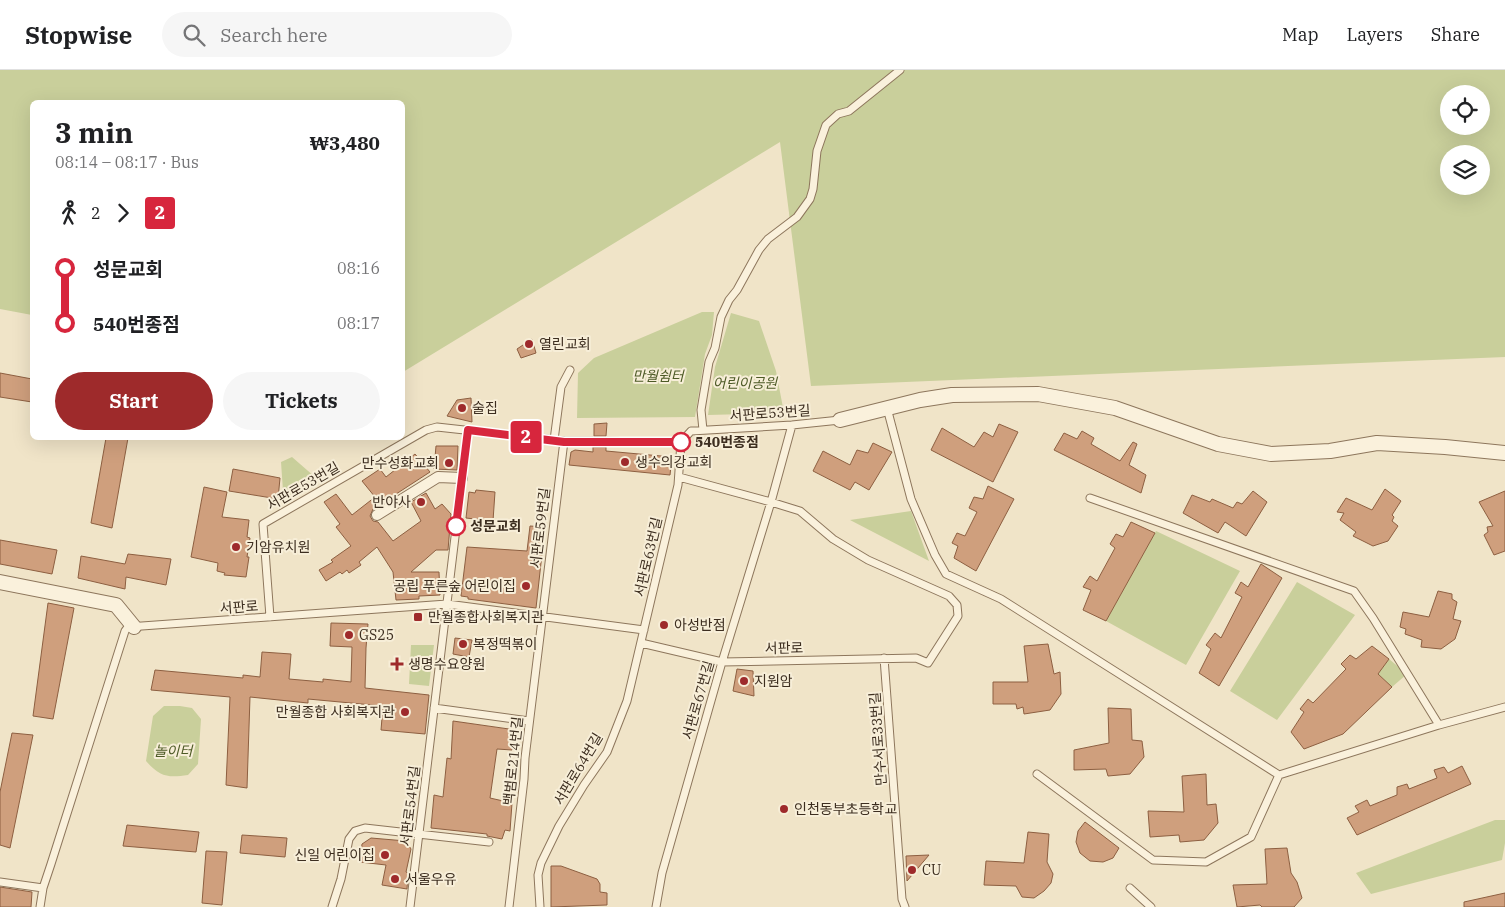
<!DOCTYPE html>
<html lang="en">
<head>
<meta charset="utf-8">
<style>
  :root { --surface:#fff; --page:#f6f6f6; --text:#202124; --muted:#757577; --line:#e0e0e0; --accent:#9e2a2b }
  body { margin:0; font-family:"IBM Plex Serif","Noto Sans KR",serif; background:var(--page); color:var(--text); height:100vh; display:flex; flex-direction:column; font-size:19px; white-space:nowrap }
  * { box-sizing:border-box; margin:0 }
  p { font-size:16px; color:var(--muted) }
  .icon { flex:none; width:28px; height:28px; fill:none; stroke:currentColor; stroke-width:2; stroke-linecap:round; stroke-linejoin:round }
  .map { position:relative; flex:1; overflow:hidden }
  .side { position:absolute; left:30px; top:30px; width:375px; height:340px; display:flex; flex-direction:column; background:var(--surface); border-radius:8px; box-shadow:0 5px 20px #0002 }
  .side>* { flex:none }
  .badge { padding:0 10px; border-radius:4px; font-size:18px; line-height:32px }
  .tools { position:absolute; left:1440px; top:15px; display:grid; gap:10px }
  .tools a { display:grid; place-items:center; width:50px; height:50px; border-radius:50%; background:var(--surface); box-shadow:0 5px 20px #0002; font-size:25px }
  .map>.badge { position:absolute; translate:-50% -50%; box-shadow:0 0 0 2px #fff }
  .legs { display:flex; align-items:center; gap:8px; height:55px; padding:0 25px; font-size:16px }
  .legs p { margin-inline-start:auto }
  .headline { display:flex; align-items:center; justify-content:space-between; height:85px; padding:0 25px }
  h1 { font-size:28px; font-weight:700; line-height:38px }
  .primary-button { display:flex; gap:10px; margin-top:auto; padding:10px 25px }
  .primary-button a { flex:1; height:58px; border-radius:30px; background:var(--accent); color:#fff; font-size:20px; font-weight:700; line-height:58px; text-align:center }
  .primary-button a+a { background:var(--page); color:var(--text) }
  ul { padding:0 25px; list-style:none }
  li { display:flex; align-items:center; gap:18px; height:55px; font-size:19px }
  li i { display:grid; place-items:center; width:8px; height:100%; margin:0 6px; background:currentColor }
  li i::after { content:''; width:12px; height:12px; margin:-6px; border:4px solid; border-radius:50%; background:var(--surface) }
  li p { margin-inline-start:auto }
  li:first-child i { background:linear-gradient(#0000 50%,currentColor 0) }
  li:last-child i { background:linear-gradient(currentColor 50%,#0000 0) }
  header { display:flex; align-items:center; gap:30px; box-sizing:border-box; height:70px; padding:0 25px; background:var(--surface); border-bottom:1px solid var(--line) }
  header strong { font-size:24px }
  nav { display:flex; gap:28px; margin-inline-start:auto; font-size:18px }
  .search { width:350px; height:45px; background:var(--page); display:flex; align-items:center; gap:12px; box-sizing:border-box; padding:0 18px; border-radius:28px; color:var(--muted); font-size:19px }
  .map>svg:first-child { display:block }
  .green { fill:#c9cf9b; fill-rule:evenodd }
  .building { fill:#cf9f7d; stroke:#8d5f41 }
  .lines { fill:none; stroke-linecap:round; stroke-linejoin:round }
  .service-casing { stroke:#8d765c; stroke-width:9 }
  .pedestrian-casing { stroke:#8d765c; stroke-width:12 }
  .minor-casing { stroke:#8d765c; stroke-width:16 }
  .service { stroke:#faf1dc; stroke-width:7 }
  .pedestrian { stroke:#faf1dc; stroke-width:10 }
  .minor { stroke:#faf1dc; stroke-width:14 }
  .line-1-casing { stroke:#fff; stroke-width:11 }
  .line-1 { stroke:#d7263d; stroke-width:8 }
  .poi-dot { fill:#9e2a2b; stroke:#f7eed8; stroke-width:2 }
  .stop-1-dot { fill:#fff; stroke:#d7263d; stroke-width:2.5 }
  .labels { text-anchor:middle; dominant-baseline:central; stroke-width:4; stroke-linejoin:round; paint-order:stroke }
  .poi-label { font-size:14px; fill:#3d2e20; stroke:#f7eed8; text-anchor:start }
  .park-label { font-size:14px; font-style:italic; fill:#4d5a26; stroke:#f7eed8 }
  .street-label { font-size:14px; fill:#3d2e20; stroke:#f7eed8 }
  .stop-label { font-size:14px; font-weight:bold; fill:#3d2e20; stroke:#f7eed8; text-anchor:start }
</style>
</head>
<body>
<header>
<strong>Stopwise</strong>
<div class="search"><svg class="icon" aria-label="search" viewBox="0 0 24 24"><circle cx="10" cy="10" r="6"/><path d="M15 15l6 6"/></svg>Search here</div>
<nav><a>Map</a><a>Layers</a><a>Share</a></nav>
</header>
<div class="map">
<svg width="1505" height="837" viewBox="0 0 1505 837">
  <rect width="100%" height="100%" fill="#f0e4c8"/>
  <path class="green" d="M0,0H1505V287L811,316L780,72L403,302L402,32H32V245L0,239ZM1449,24H1481V56H1449ZM1449,84H1481V116H1449Z
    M702,242H714L712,265L705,284L695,347L577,348L578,303L594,288Z
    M731,243L759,251L776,301L784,343L708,345L715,297Z
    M292,387L315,407V411L288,426L283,421L281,392Z
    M911,441L929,491L850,450Z
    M1156,461L1240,501L1186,595L1106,551Z
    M1297,512L1355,545L1277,650L1230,621Z
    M411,575H434L429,616L409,614Z
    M1389,589L1407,604L1392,617L1378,604Z
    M164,636H180L192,638L201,649L198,694L188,705C168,708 160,707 146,691L153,646Z
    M1495,750H1505V773L1502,790L1371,824L1356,803Z"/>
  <path class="building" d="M532,269L536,283L521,288L517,279Z
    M0,303L32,309V332L0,327Z
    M471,328L472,352L447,346L457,330Z
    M607,353L606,366H594V354Z
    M999,354L1018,362L993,412L931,380L942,358L974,377L984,362L993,367Z
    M1082,361L1094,368L1091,374L1120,391L1133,372L1137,374L1129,395L1146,405L1141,423L1054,380L1064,363L1077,369Z
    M106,368H128L112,458L91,453Z
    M873,373L892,382L869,420L855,412L850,420L813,401L823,381L850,395L857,380L868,383Z
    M436,376H458L457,400L434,399Z
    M593,377H606V381L672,387L670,405L569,395L571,382L575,380L593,382Z
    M415,384L430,402L373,439L370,446L373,451L378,452L393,471L421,451L411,432L426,423L435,439L442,434L451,444L448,480H436L411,502H439L440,525L419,526V529L396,530L393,502L377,477L359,492L361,495L349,503L347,500L342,504L340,502L326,511L319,500L333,492L331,490L351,476L336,457L340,454L324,432L336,424L352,445L375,427L362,411L380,399L386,407Z
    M233,399L280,408L278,429L229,421Z
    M988,416L1014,429L976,501L954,488L958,476L952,473L957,463L965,466L977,442L969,438L974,427L983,429Z
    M204,417L227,422L222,447L249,450L247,467L250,468L247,487H249L246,507L224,505L225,503L217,501L218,493L191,487Z
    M1385,419L1401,431L1392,445L1394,447L1392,451L1398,456L1388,471L1373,476L1353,466L1356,462L1340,450L1344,443L1337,442L1346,428L1372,440Z
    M476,420L495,422L493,451L466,448L469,422L475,423Z
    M1253,421L1267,432L1246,466L1225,452L1218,463L1183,443L1192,425L1210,432L1212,429L1233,438L1237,432L1242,434Z
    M1505,421V481L1494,485L1484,465L1488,462L1487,457L1493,456L1479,432Z
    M1131,452L1155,463L1106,551L1083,540L1091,520L1083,517L1090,506L1097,511L1115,478L1110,474L1116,464L1123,467Z
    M530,456L545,457L536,538L468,529V527L461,526L467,477L527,481Z
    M0,470L57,480L52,504L0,494Z
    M128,484L171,489L166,515L126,507L125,519L78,508L81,486L125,494Z
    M1261,494L1282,508L1219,616L1199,603L1211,579L1206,575L1215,563L1221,568L1242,527L1235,523L1241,512L1248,517Z
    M1438,521L1452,524V529L1457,532L1453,549L1461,551L1455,569L1441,579L1421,577L1422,570L1405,564L1406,559L1400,557L1403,542L1429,547Z
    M48,533L74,538L53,649L33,646Z
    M331,553L368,554L366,578L365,618L429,625L425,664L381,660L383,636L308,629V633L250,627L247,718L226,715L230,627L151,620L155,600L243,608V605L260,607L262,582L291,584L289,609L323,612V609L351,612L352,577L330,576Z
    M455,568L472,570L469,587L453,584Z
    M1048,574L1054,604L1060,602L1061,624L1050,640L1024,644L1023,637L1017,639L1016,634H993V612H1028L1024,576Z
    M1372,576L1389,589L1378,604L1392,617L1343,664L1304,679L1291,662L1304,642L1300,639L1308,629L1313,633L1346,599L1341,594L1350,585L1356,589Z
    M737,599L753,601L754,626L733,621Z
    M1108,638L1131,639L1132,670L1142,671L1144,687L1130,704L1108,706L1106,699L1074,700V680L1109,673Z
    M453,651L516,660L512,680L497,679L490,728L512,733L510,761L505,760L502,769L487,766V764L431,758L434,725L443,727L447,688L451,689Z
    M12,663L33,665L10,778L0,775V722Z
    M1462,696L1471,714L1357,765L1347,748L1359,742L1355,736L1367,730L1370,736L1397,725V717L1407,714L1409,719L1437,708L1434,700L1444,697L1448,703Z
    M1206,704L1207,735L1216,734L1218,753L1204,770L1180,772L1179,765L1150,767L1148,741L1184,742L1182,706Z
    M1085,752L1119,778L1113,788L1103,792L1090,791L1080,783L1076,772L1078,761Z
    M127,755L199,762L196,782L123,776Z
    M1028,762L1049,764L1047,792L1053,804L1051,813L1044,821L1034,828L1022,827L1016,816L984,815L986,791L1024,793Z
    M242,765L287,768L285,787L240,783Z
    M371,768L406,771L411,779L406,802L408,803L407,819L382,815L386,795L360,792L362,774Z
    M1287,778L1291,803L1297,812L1302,828L1294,837H1262L1260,835L1237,837L1233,815L1267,814L1265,779Z
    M206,781L227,782L222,835L202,833Z
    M929,785L907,811L906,786Z
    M551,796H561L597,809L600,814V822L607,823V835L551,837Z
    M0,817L32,822L31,837H0Z
    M1505,823V837H1464V832Z"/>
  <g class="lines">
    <g class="service-casing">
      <path id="service" d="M887,338L911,429L935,485L946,504L1001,529L1279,705L1439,655L1505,637
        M703,360L701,340L709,292L715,278L721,247L729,230L737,220L759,180L768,169L797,147L810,129L813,119L817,81L826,55L838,44L849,41L900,0
        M554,370L561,317L570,300
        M1090,428L1354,521L1373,548L1439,655
        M270,547L263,454L426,360L437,357L564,371L681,372L691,361L792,355L840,350
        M641,573L722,592L916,588L928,593L958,546L957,535L949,526L868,490L833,469L800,441L771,432L679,407
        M884,588L902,829L905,837
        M434,638L529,651
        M1037,704L1153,790L1206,792L1251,767L1279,705
        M0,812L43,818
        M1130,818L1151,837
        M40,837L43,818L51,794L125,561L128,557L447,534L644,560
        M332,837L341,809L349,769L355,761L365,758L489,772
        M410,837L468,360
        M509,837L524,709L525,688L564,371
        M540,837L538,805L541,793L559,756L584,715L607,682L627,631L678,415L681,372
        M656,837L662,803L722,592L771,432L792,355"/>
    </g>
    <g class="pedestrian-casing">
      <path id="pedestrian" d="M377,445L438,407L462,408"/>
    </g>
    <g class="minor-casing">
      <path id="minor" d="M840,350L920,330L952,325L1038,324L1115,338L1218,374L1271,384L1330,381L1377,373L1445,377L1505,383
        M0,512L116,535L134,557"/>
    </g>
    <use href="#service" class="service"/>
    <use href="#pedestrian" class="pedestrian"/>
    <use href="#minor" class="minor"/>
  </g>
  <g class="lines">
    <g class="line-1-casing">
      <path id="line-1" d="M456,456L468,360L564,372H681"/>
    </g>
    <use href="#line-1" class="line-1"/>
  </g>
  <g class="poi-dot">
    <circle cx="529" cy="274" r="5"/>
    <circle cx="462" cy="338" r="5"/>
    <circle cx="625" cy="392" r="5"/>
    <circle cx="449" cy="393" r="5"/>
    <circle cx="421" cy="432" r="5"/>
    <circle cx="236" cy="477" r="5"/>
    <circle cx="526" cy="516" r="5"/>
    <rect x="413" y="542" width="10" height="10" rx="2.5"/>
    <circle cx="664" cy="555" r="5"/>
    <circle cx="349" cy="565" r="5"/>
    <circle cx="463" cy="574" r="5"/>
    <path d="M394.5 586.5h5v5h5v5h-5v5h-5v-5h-5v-5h5z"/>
    <circle cx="744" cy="611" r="5"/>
    <circle cx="405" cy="642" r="5"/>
    <circle cx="784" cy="739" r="5"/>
    <circle cx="385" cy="785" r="5"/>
    <circle cx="912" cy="800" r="5"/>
    <circle cx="395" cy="809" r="5"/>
  </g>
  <g class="stop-1-dot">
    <circle cx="681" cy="372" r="9"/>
    <circle cx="456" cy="456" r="9"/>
  </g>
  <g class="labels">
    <g class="poi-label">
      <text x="539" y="274">열린교회</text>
      <text x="472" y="338">술집</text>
      <text x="635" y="392">생수의강교회</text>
      <text x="439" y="393" text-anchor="end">만수성화교회</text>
      <text x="411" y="432" text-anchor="end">반야사</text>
      <text x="246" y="477">기암유치원</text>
      <text x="516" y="516" text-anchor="end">공립 푸른숲 어린이집</text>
      <text x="428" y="547">만월종합사회복지관</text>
      <text x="674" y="555">아성반점</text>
      <text x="359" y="565">GS25</text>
      <text x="473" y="574">복정떡볶이</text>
      <text x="408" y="594">생명수요양원</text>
      <text x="754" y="611">지원암</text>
      <text x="395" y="642" text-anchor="end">만월종합 사회복지관</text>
      <text x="794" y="739">인천동부초등학교</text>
      <text x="375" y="785" text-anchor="end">신일 어린이집</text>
      <text x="922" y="800">CU</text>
      <text x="405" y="809">서울우유</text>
    </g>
    <g class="park-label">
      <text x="658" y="306">만월쉼터</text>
      <text x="745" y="313">어린이공원</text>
      <text x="173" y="681">놀이터</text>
    </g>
    <g class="street-label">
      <text transform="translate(770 343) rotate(-4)">서판로53번길</text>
      <text transform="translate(303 416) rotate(-30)">서판로53번길</text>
      <text transform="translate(540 458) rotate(-83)">서판로59번길</text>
      <text transform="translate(648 487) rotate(-77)">서판로63번길</text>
      <text transform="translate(239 537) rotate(-4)">서판로</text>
      <text transform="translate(784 578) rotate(-1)">서판로</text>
      <text transform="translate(698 630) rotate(-74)">서판로67번길</text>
      <text transform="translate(878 669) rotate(-94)">만수서로33번길</text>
      <text transform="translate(513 691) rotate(-84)">백범로214번길</text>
      <text transform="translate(578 699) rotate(-59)">서판로64번길</text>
      <text transform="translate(410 736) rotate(-83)">서판로54번길</text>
    </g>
    <g class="stop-label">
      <text x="695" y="372">540번종점</text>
      <text x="470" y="456">성문교회</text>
    </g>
  </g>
</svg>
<div class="tools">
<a><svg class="icon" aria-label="locate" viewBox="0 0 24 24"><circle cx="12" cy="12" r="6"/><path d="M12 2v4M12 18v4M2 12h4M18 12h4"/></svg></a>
<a><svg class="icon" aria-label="layers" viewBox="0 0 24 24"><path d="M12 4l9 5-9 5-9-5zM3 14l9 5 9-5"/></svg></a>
</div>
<b class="badge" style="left:526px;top:367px;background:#d7263d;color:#fff">2</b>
<section class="side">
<div class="headline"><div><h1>3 min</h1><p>08:14 – 08:17 · Bus</p></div><b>₩3,480</b></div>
<div class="legs"><svg class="icon" aria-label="walk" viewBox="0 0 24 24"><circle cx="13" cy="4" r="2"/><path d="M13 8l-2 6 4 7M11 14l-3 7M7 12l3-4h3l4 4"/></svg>2<svg class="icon" aria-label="forward" viewBox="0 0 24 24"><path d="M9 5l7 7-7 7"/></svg><b class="badge" style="background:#d7263d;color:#fff">2</b></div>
<ul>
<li><i style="color:#d7263d"></i><b>성문교회</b><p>08:16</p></li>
<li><i style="color:#d7263d"></i><b>540번종점</b><p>08:17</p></li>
</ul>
<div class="primary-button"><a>Start</a><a>Tickets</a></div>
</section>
</div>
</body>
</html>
